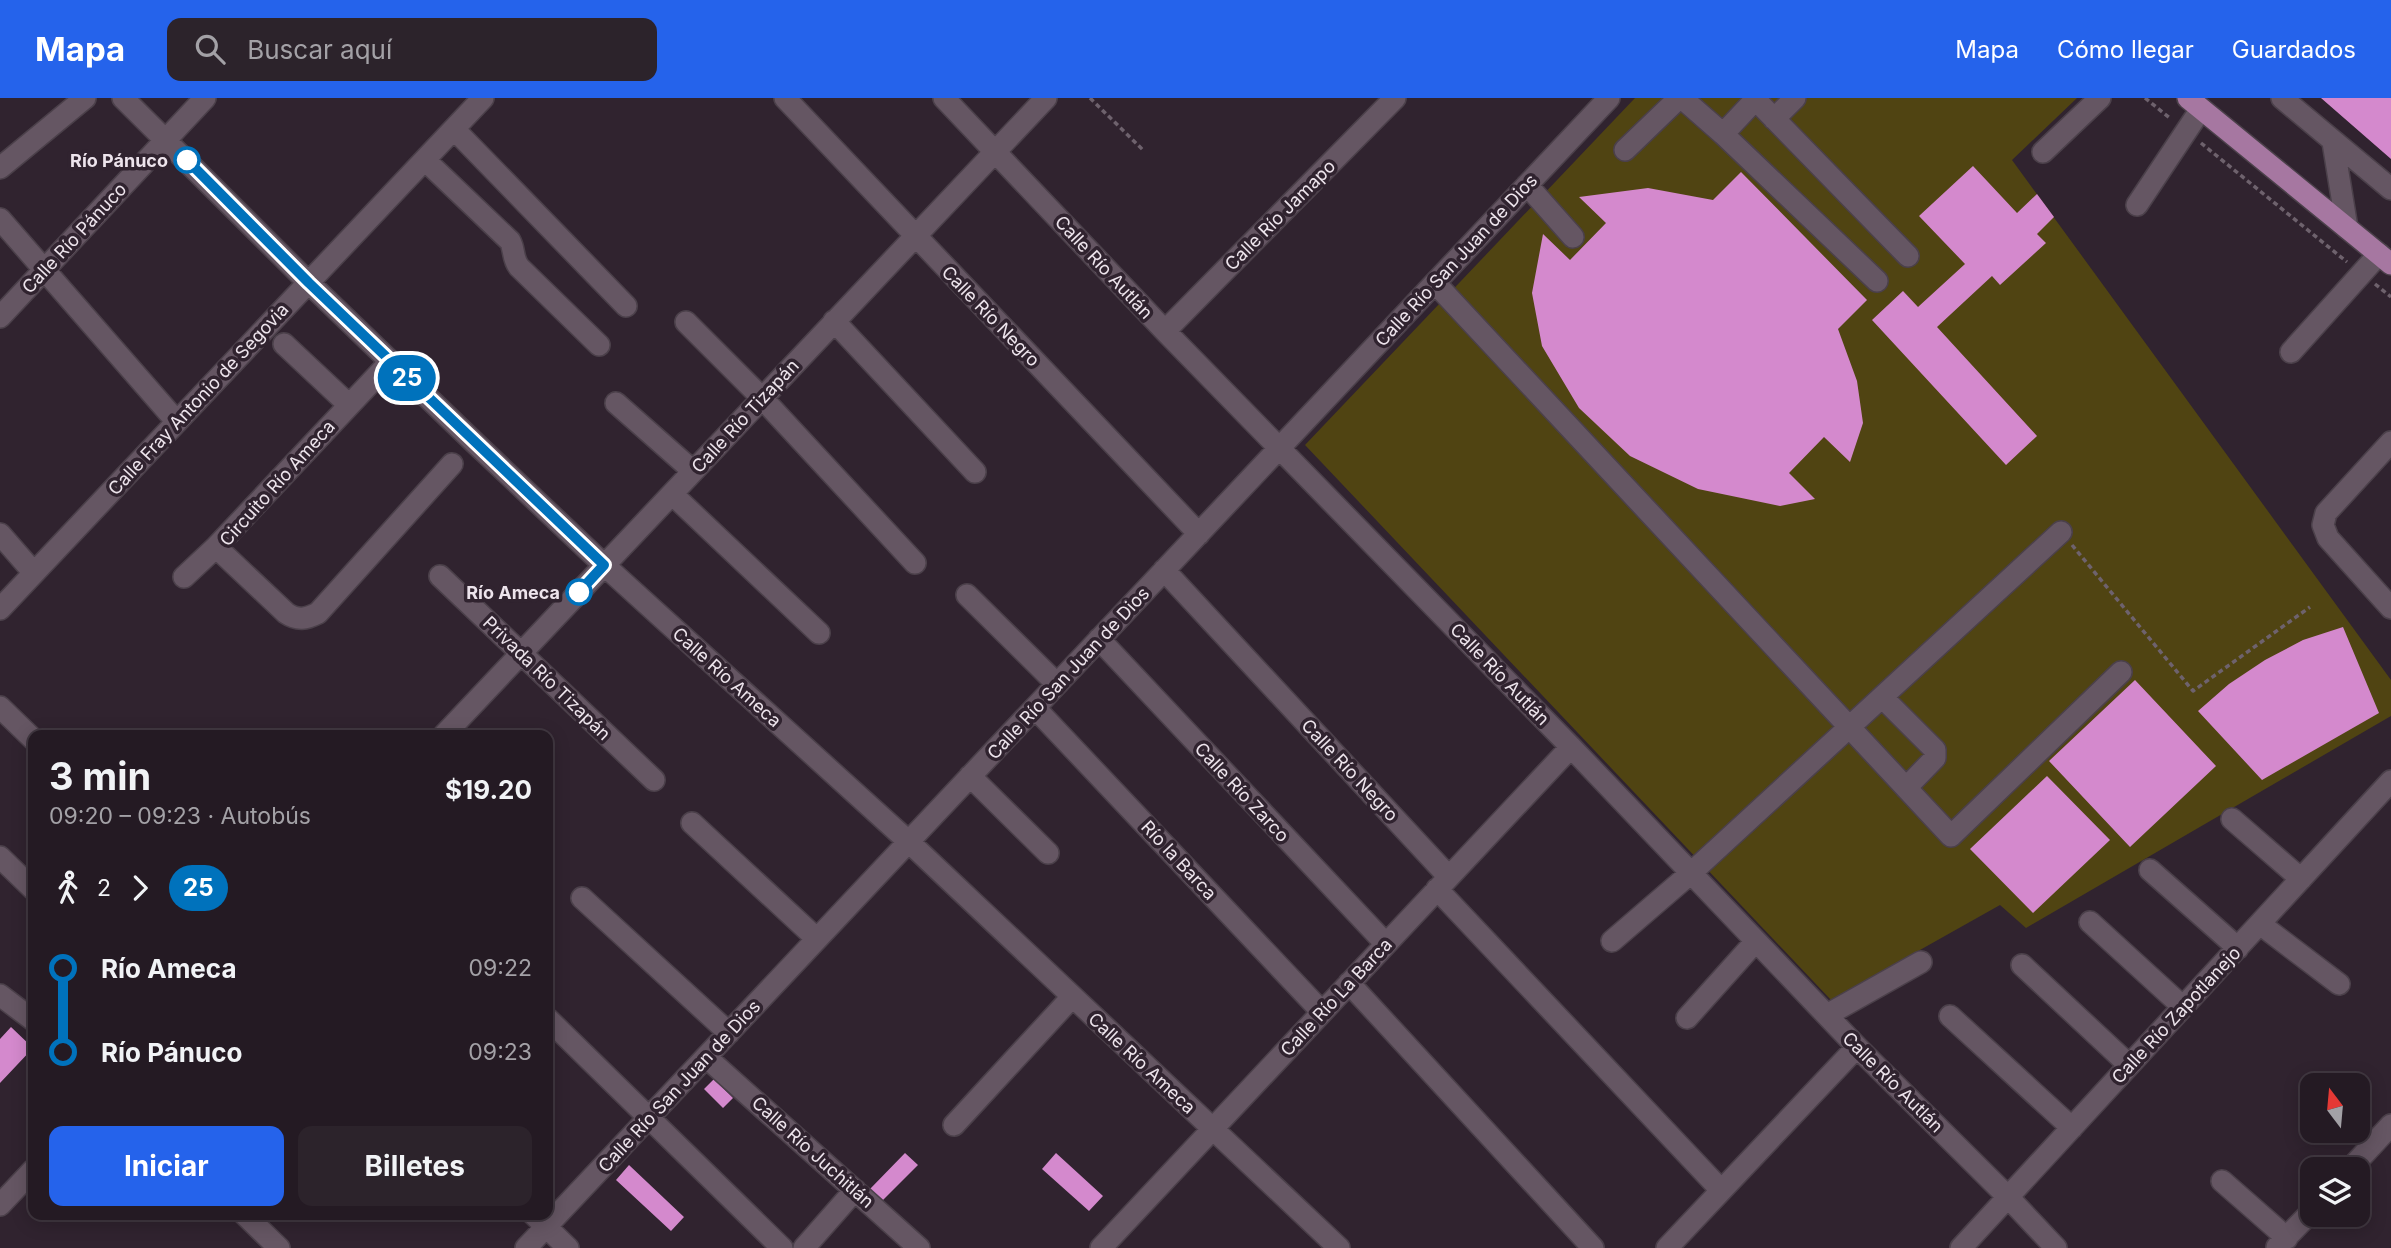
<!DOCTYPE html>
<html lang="es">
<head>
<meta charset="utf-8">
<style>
  :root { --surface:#241a23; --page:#2c232b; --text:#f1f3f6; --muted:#a3a1a6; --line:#413841; --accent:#2563eb }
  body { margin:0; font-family:Inter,sans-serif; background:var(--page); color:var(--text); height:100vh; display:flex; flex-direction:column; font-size:26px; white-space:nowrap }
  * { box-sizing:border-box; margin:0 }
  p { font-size:23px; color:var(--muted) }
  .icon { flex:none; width:38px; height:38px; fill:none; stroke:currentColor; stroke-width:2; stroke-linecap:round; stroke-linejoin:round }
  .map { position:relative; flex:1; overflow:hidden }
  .sheet { position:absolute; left:28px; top:632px; width:525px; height:490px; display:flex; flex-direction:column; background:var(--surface); border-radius:14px; box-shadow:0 4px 18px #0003,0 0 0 2px var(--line) }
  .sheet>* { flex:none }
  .badge { padding:0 14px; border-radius:23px; font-size:24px; line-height:46px }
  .needle { width:46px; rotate:344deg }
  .buttons { position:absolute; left:2300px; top:975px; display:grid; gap:14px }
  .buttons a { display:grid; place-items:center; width:70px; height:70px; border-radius:14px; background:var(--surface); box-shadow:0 4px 18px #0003,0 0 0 2px var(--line); font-size:35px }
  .map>.badge { position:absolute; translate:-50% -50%; box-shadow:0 0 0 4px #fff }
  .legs { display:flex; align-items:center; gap:10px; height:77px; padding:0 21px; font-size:23px }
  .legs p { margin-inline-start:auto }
  .overview { display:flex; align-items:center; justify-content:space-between; height:119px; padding:0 21px }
  h1 { font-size:38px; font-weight:700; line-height:52px }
  .action { display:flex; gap:14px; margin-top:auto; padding:14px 21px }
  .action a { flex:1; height:80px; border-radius:14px; background:var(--accent); color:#fff; font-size:28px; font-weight:700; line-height:80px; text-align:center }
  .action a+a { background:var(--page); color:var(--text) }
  ul { padding:0 21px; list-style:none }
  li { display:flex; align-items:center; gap:24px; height:84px; font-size:26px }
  li i { display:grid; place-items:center; width:10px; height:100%; margin:0 9px; background:currentColor }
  li i::after { content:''; width:18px; height:18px; margin:-9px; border:5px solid; border-radius:50%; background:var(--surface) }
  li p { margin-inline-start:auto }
  li:first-child i { background:linear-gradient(#0000 50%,currentColor 0) }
  li:last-child i { background:linear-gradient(currentColor 50%,#0000 0) }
  header { display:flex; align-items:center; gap:42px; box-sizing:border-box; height:98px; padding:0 35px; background:var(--accent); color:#fff }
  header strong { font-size:33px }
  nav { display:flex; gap:38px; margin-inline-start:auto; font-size:24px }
  .search { width:490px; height:63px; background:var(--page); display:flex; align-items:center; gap:18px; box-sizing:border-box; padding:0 24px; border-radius:14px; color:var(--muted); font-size:26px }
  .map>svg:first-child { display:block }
  .green { fill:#504412 }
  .building { fill:#d489cd }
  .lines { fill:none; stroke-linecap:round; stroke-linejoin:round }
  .minor-casing { stroke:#4b404a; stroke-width:24 }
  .major-casing { stroke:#4b404a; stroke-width:24 }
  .path { stroke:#6e626d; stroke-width:3.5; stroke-dasharray:5 3.5; stroke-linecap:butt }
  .minor { stroke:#655663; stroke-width:21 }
  .major { stroke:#a677a1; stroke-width:21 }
  .line-1-casing { stroke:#fff; stroke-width:16 }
  .line-1 { stroke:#0072bc; stroke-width:10 }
  .stop-1-dot { fill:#fff; stroke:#0072bc; stroke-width:3.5 }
  .labels { text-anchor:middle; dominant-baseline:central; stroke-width:7; stroke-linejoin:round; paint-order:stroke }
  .stop-label { font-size:18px; font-weight:bold; fill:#ede4ec; stroke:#30232f; text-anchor:end }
  .street-label { font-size:18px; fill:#ede4ec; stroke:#30232f }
</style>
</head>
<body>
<header>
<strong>Mapa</strong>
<div class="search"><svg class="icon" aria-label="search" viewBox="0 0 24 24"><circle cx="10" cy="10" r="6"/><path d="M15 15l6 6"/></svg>Buscar aquí</div>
<nav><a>Mapa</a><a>Cómo llegar</a><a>Guardados</a></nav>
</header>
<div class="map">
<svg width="2391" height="1150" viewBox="0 0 2391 1150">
  <rect width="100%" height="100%" fill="#30232f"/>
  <path class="green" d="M1635,0H2077L2012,62L2391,582V618L2026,830L2000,807L1831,902L1305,347Z"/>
  <path class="building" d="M2321,0H2391V61Z
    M1973,68L2017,115L2037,96L2054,119L2037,136L2046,145L2000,187L1992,178L1937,229L2037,338L2006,367L1872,222L1903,193L1918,209L1965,166L1919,118Z
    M1741,74L1867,202L1838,231L1857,283L1863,325L1850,364L1824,339L1789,375L1815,401L1780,408L1698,391L1630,358L1579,310L1542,248L1532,195L1543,136L1570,162L1606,125L1579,99L1648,90L1713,102Z
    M2343,529L2379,615L2262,682L2198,613L2229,586L2265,562L2303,542Z
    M2135,582L2216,668L2130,749L2049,663Z
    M2047,678L2110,742L2033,815L1970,751Z
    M11,929L33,950L0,985V941Z
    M714,981L733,1000L723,1010L704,991Z
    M905,1055L918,1067L882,1103L870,1091Z
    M1056,1055L1103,1098L1089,1113L1042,1071Z
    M629,1067L684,1119L671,1133L616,1082Z"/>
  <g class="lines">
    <g class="minor-casing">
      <path id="minor" d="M123,0L309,185L475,345L604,467L909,744L1339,1150
        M785,0L1199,436
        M944,0L1165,233L1571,649L1857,949L2008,1099L2056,1150
        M1682,0L1723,36L1755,2
        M1754,0L1908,158
        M2282,0L2391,91
        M1774,21L1795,0
        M454,31L626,208
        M1723,36L1877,183
        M2333,44L2347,130
        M1625,52L1679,0
        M2043,54L2100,0
        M425,62L510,143C515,152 512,160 519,169L599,247
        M0,70L85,0
        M1527,87L1573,139
        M2137,107L2201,11
        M0,121L177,324
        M1435,185L1951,738L2121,574
        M0,219L205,0
        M834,223L975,374
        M686,224L762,300L915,465
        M1165,233L1395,0
        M284,246L348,306
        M2291,254L2379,156
        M616,305L693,373
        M2391,344L2326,415L2323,427L2328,440L2391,510
        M672,396L819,535
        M0,436L34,475
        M216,449L286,515C298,523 306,521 318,515L452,366
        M1164,472L1449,779
        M440,478L654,682
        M184,479L216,449L390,264
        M967,497L1057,586
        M0,511L483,0
        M1099,541L1386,846
        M1882,599L1935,652V660L1906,690
        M0,609L33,641
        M1035,610L1322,914
        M444,637L1046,0
        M970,678L1048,755
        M2232,721L2301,781
        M692,725L817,841
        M0,759L33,791
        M2150,772L2238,850
        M1437,791L1721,1092
        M582,800L729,935
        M2090,824L2183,909
        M2260,826L2339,886
        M1612,843L1691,775L2061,434
        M2022,867L2129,967
        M1349,885L1593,1150
        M0,897L33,922
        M1827,917L1921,864
        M1950,918L2072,1030
        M1687,920L1756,843
        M548,921L782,1150
        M706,959L919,1150
        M954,1027L1072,899
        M2350,1071L2391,1027
        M2222,1083L2287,1140
        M0,1107L33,1072
        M244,1116L279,1150
        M533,1116L568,1150
        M2277,1149L2312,1113
        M526,1150L1609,0
        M804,1150L855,1092
        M1101,1150L1571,649
        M1667,1150L1857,949
        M1961,1150L2391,683"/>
    </g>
    <g class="major-casing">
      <path id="major" d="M2188,0L2391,166"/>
    </g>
    <path class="path" d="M1090,0L1143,52
      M2145,0L2171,21
      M2201,45L2347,164
      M2375,186L2391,199
      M2072,447L2193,593L2310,509"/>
    <use href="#minor" class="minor"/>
    <use href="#major" class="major"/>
  </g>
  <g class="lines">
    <g class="line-1-casing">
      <path id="line-1" d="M187,62L309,185L604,467L579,494"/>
    </g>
    <use href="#line-1" class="line-1"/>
  </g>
  <g class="stop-1-dot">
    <circle cx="187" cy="62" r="12"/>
    <circle cx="579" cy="494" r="12"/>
  </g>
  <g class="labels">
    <g class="stop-label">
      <text x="168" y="62">Río Pánuco</text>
      <text x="560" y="494">Río Ameca</text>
    </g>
    <g class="street-label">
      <text transform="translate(1280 117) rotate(-45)">Calle Río Jamapo</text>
      <text transform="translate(74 140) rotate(-47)">Calle Río Pánuco</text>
      <text transform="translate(1456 162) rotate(-47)">Calle Río San Juan de Dios</text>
      <text transform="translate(1104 169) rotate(47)">Calle Río Autlán</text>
      <text transform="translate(991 218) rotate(46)">Calle Río Negro</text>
      <text transform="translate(198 301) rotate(-47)">Calle Fray Antonio de Segovia</text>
      <text transform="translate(745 318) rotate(-47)">Calle Río Tizapán</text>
      <text transform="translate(277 385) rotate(-48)">Circuito Río Ameca</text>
      <text transform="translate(1068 575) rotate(-47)">Calle Río San Juan de Dios</text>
      <text transform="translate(1500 576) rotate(46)">Calle Río Autlán</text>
      <text transform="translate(727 579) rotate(42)">Calle Río Ameca</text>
      <text transform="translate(547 580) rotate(44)">Privada Río Tizapán</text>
      <text transform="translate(1350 672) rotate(47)">Calle Río Negro</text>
      <text transform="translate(1242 694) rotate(47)">Calle Río Zarco</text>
      <text transform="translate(1179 762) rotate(47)">Río la Barca</text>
      <text transform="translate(1336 899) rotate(-47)">Calle Río La Barca</text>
      <text transform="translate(2176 917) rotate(-47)">Calle Río Zapotlanejo</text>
      <text transform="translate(1142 965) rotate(43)">Calle Río Ameca</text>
      <text transform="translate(1893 984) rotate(45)">Calle Río Autlán</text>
      <text transform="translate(679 988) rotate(-47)">Calle Río San Juan de Dios</text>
      <text transform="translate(813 1054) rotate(42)">Calle Río Juchitlán</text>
    </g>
  </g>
</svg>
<div class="buttons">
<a><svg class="needle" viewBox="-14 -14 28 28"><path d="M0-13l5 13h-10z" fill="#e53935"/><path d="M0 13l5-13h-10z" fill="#a3a1a6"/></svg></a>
<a><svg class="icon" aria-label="layers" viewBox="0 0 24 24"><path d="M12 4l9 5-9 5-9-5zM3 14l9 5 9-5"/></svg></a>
</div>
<b class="badge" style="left:407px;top:280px;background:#0072bc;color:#fff">25</b>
<section class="sheet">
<div class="overview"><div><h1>3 min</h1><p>09:20 – 09:23 · Autobús</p></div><b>$19.20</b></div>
<div class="legs"><svg class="icon" aria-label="walk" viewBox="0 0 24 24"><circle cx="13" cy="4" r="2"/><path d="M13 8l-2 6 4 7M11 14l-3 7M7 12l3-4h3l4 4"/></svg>2<svg class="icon" aria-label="forward" viewBox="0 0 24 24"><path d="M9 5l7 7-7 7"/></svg><b class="badge" style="background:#0072bc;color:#fff">25</b></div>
<ul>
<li><i style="color:#0072bc"></i><b>Río Ameca</b><p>09:22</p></li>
<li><i style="color:#0072bc"></i><b>Río Pánuco</b><p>09:23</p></li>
</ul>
<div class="action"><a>Iniciar</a><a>Billetes</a></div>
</section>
</div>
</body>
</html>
